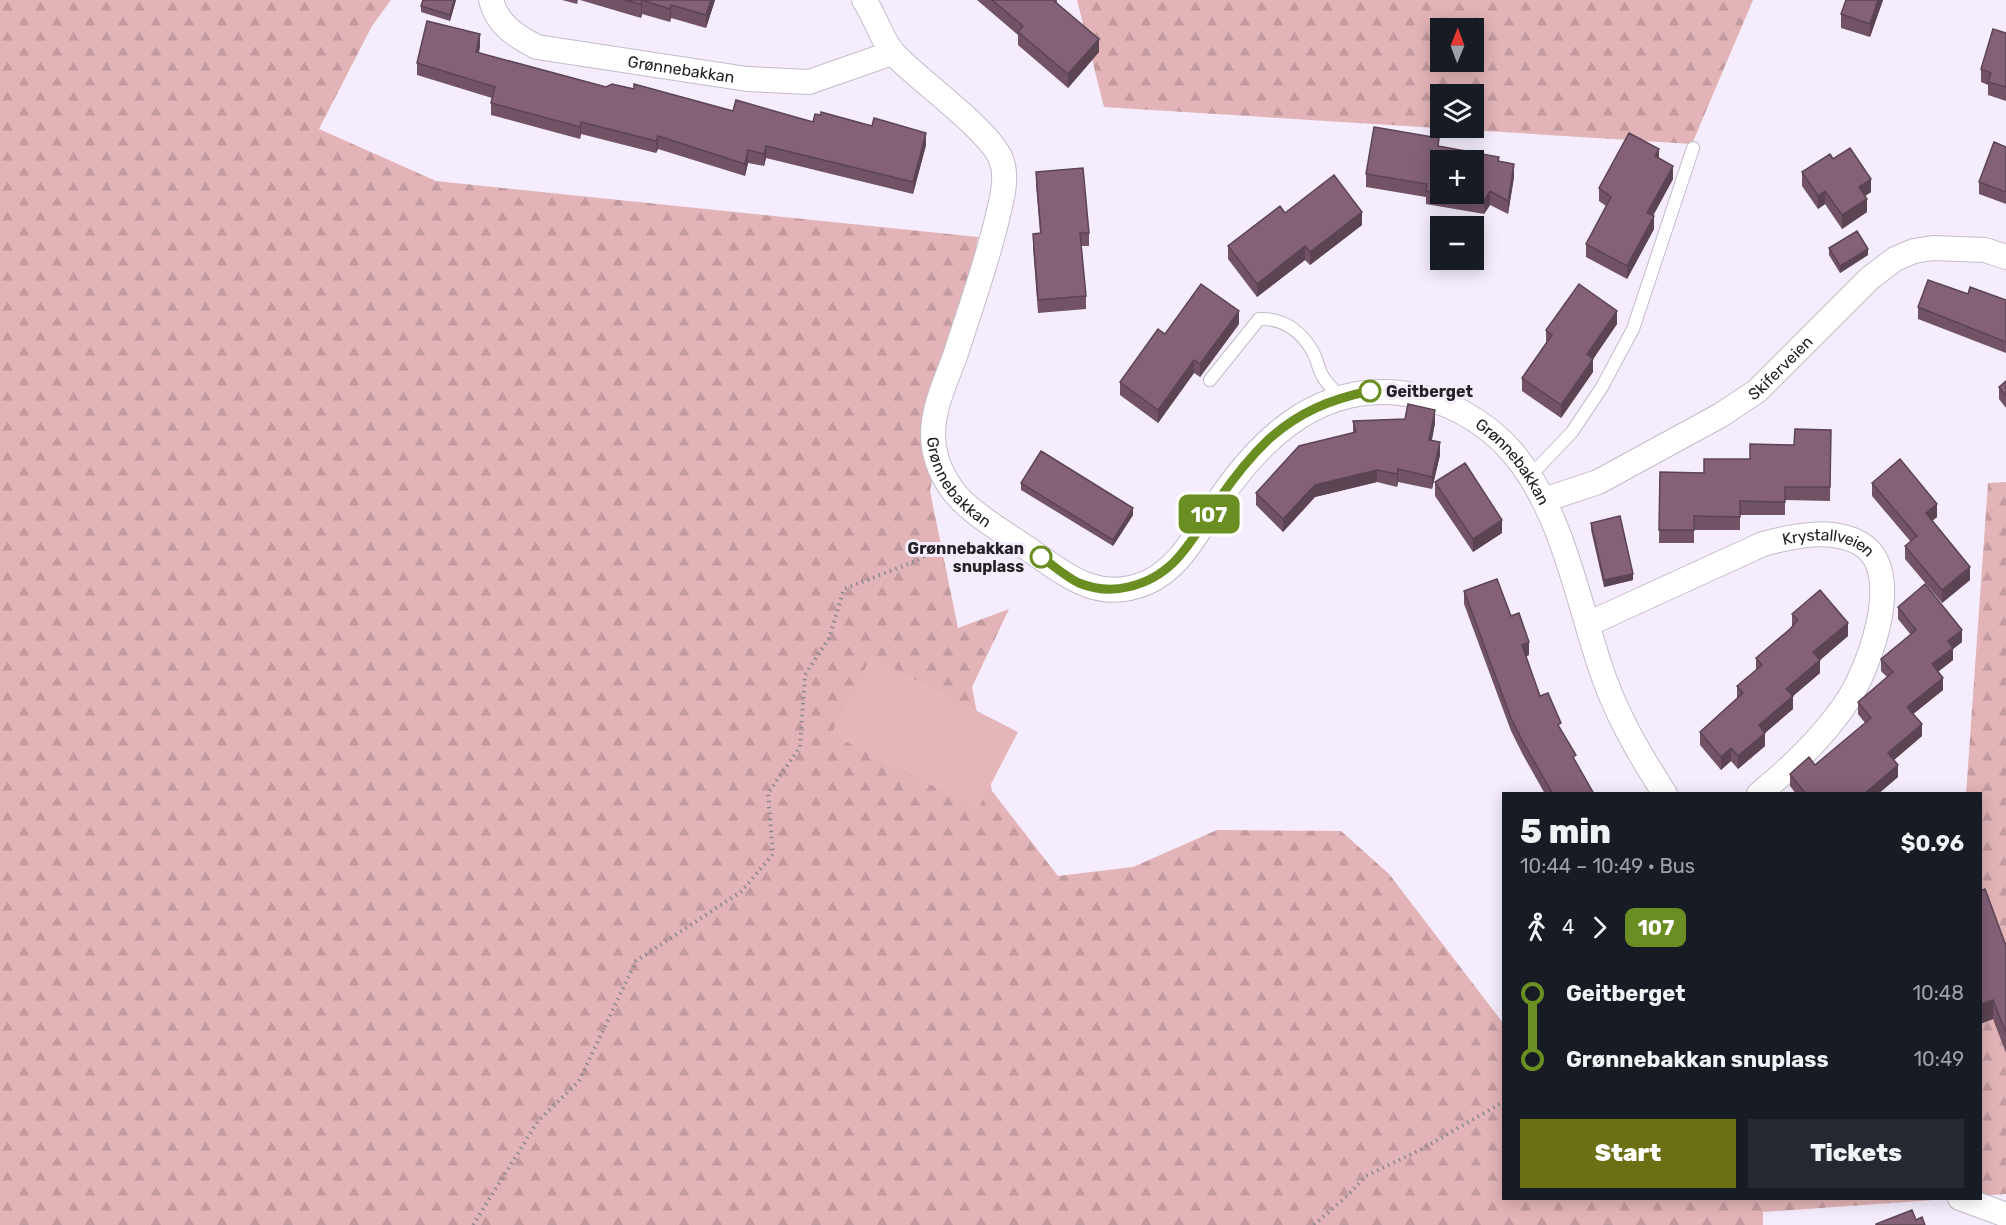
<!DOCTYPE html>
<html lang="en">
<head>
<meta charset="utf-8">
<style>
  :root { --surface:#171b24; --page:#242831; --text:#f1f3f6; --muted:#9ea1a6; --accent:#6b7015 }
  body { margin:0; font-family:Rubik,sans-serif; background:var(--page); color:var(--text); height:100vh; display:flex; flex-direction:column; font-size:22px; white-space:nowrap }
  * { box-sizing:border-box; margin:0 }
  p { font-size:20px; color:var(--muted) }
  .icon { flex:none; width:33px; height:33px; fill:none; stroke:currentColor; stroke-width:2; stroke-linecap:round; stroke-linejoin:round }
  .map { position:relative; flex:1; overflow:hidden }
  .panel { position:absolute; left:1502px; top:792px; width:480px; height:408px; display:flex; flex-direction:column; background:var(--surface); border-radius:0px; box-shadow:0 3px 15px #0003 }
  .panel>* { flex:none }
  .badge { padding:0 12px; border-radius:9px; font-size:21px; line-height:39px }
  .needle { width:39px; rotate:1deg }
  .buttons { position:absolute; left:1430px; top:18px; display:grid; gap:12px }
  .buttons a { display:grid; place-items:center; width:54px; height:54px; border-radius:0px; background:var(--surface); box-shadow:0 3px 15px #0003; font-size:30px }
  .map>.badge { position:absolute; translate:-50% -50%; box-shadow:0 0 0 3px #fff }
  .legs { display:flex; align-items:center; gap:9px; height:66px; padding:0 18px; font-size:20px }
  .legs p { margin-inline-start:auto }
  .headline { display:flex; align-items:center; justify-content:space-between; height:102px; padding:0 18px }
  h1 { font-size:33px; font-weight:800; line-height:45px }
  .primary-button { display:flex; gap:12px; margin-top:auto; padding:12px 18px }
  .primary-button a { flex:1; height:69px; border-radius:0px; background:var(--accent); color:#fff; font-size:24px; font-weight:800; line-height:69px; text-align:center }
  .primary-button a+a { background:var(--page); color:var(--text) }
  ul { padding:0 18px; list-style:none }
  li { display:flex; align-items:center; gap:21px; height:66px; font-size:22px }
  li i { display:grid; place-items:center; width:9px; height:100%; margin:0 8px; background:currentColor }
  li i::after { content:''; width:15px; height:15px; margin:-8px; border:4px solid; border-radius:50%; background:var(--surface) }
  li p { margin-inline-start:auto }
  li:first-child i { background:linear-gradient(#0000 50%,currentColor 0) }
  li:last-child i { background:linear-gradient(currentColor 50%,#0000 0) }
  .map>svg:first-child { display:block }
  .forest { fill:url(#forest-firs); fill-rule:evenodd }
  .garden { fill:#e5b6b9 }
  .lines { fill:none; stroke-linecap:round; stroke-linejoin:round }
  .lane-casing { stroke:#c3bbca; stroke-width:14 }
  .street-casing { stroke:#c3bbca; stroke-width:26 }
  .path { stroke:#8d8892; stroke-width:4; stroke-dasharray:1.5 4.5; stroke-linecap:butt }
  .lane { stroke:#fff; stroke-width:12 }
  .street { stroke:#fff; stroke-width:24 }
  .wall { fill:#725366 }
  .shaded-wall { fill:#5c4453 }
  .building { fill:#846177; stroke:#5c4453; stroke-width:1.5; fill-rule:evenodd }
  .line-1-casing { stroke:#fff; stroke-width:14 }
  .line-1 { stroke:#6b8e23; stroke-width:9 }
  .stop-1-dot { fill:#fff; stroke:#6b8e23; stroke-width:3 }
  .labels { text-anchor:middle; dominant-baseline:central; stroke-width:6; stroke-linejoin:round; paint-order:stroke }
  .street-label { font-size:16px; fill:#252227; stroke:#f5edfd }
  .stop-label { font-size:16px; font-weight:bold; fill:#252227; stroke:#f5edfd; text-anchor:start }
</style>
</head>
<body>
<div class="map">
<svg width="2006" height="1225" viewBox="0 0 2006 1225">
  <defs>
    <pattern id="forest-firs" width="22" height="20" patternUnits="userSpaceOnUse" patternTransform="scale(1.5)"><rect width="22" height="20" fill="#e3b4b7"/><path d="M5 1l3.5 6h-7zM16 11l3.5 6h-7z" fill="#c39a9d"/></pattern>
  </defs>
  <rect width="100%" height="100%" fill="#f5edfd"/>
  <path class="forest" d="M0,0H391L372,26L319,129L436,181L978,237L930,491L958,628L1009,609L972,687L992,791L1058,876L1133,867L1217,830L1341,831L1389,874L1503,1023V1198L1948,1199L1763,1212V1225H0Z
    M1077,0H1753L1692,144L1104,107ZM1440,28H1473V62H1440ZM1440,94H1473V128H1440Z
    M2006,482V1194L1980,1196V794H1966L1988,483Z"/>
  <path class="garden" d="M871,657L1018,732L978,809L831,734Z"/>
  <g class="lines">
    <g class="lane-casing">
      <path id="lane" d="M1210,380L1259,319C1283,318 1301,331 1313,352C1317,359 1318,368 1322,375C1326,383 1334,390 1340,397
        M1530,476L1572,432L1602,387L1633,329L1693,148"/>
    </g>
    <g class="street-casing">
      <g id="street">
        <path id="s1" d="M491,0C497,24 515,36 537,47L747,79L809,82L892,53"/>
        <path id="s2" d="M864,0C876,17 882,42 896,56C921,82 988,129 1001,159C1008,177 1002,198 998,215C987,263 970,309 955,356C946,380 933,408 933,434C933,453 940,472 951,488C968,513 1009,535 1034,553C1070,578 1100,602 1146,583C1177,570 1194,538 1211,512C1255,444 1313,384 1400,393C1442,397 1485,420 1513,453C1561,510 1576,593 1599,663C1614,711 1638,752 1665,794"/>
        <path id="s3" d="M1544,500L1598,482L1721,415L1757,391L1870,278L1895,259L1914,251L1933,248L1985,250L2006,257"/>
        <path id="s4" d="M1588,624L1763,544C1793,536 1832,527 1861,544C1905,571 1870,664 1850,697C1827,733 1792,767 1759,794"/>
        <path d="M1960,1198L2006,1215"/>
      </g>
    </g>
    <path class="path" d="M473,1225L538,1121L579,1081L636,961L742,891L773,854L768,793L800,747L805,675L829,638L844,589L916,561L931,552
      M1314,1225L1348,1195L1366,1176L1422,1149L1503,1102"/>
    <use href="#lane" class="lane"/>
    <use href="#street" class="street"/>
  </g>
  <path class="wall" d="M423,0H456L450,21L421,12V6Z
    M562,0H578L577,4Z
    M580,0H715L706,28L671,18L670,22L642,14L641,18Z
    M977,0H1057V3L1099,52L1068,88L1018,45V35Z
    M1883,0L1870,37L1841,28V14Z
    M2006,33V101L1988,95V85L1981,82V69Z
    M480,46L479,53L606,87L634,89L733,111L813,122L926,145L913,194L766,158L764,166L748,163L745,176L658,149L656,153L581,134L580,139L491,115V103L492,98L417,75V63Z
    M1439,146L1499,161L1514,177L1508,214L1490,205L1484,214L1426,204V197L1366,187V174Z
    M2006,147V204L1979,194V182Z
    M1659,159L1673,179L1653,216L1654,229L1627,279L1586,257V244L1606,206L1599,201V188Z
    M1833,159L1871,192L1865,196L1867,212L1842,229L1825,204L1818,209L1802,186V172Z
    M1036,172L1089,233V246H1081L1086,296V309L1038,313L1033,247V234L1040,233L1036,185Z
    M1285,213L1362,225L1310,265L1305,260L1257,297L1228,259V246Z
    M1829,248L1868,255L1840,273L1829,255Z
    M1968,294L2006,300V353L1918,319V307Z
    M1239,324L1200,377L1194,373L1158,423L1120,395V382L1165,334Z
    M1617,324L1593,359V372L1561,418L1522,391V378L1546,343V330Z
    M2006,381V408L1999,399V387Z
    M1353,421L1435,423L1432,440L1440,455L1432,489L1398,482L1397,487L1377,482L1315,497L1283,532L1256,505V493L1353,433Z
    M1831,430L1830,501L1785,500V515H1740V530H1694V543H1659L1660,472L1704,473L1794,445Z
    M1435,482L1502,533L1473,552L1435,496Z
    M1021,483L1133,515L1113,546L1021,490Z
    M1872,483L1937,517L1932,521L1970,580L1942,603L1905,559V546L1911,542L1872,496Z
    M1591,523L1633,580L1604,587L1591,530Z
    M1464,591L1511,616L1529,655L1526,656L1540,696L1561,730L1576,762L1594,794H1545L1523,755L1511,731L1464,604Z
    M1898,607L1962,642L1953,649V660L1938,672L1943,690L1913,714L1922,736L1894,760L1898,777L1878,794H1796L1790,786V774L1815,765L1865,723L1858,714V702L1887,677L1881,671V659L1911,635L1898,619Z
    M1792,614L1848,636L1820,660V673L1793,696V709L1765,733V746L1738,769L1731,761L1721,770L1700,745V732L1737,698V686L1756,670V658L1792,627Z
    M2006,946V1053L1993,1019L1980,1024Z"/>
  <path class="shaded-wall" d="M454,0H456L450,21V15Z
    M642,0V14L641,18V4Z
    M711,0H715L706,28V15Z
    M1878,0H1883L1870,37V24Z
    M671,5V18L670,22V9Z
    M480,34V46L476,64V52Z
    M1099,39V52L1068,88V74Z
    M581,122V134L580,139V127Z
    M926,133V145L913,194V182Z
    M658,136V149L656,153V141Z
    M766,146V158L764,166V154Z
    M1659,149V162L1655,156Z
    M748,150V163L745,176V164Z
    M1514,164V177L1508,214V201Z
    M1673,166V179L1647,226V213Z
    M1871,179V192L1859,200V187Z
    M1490,191V205L1484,214V201Z
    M1825,191V204L1818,209V196Z
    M1867,199V212L1842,229V215Z
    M1362,212V225L1310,265V252Z
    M1654,216V229L1627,279V266Z
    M1305,246V260L1257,297V284Z
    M1868,249V255L1840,273V266Z
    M1239,311V324L1200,377V364Z
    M1617,311V324L1587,368V354Z
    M1593,359V372L1561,418V405Z
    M1194,360V373L1158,423V410Z
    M1435,410V423L1429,453V440Z
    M1440,442V455L1432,489V477Z
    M1398,469V482L1397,487V474Z
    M1377,470V482L1315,497L1283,532V519L1315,485Z
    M1937,504V517L1926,526V513Z
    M1133,508V515L1113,546V540Z
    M1502,520V533L1473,552V539Z
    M1970,567V580L1942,603V590Z
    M1633,574V580L1604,587V580Z
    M1848,623V636L1820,660V673L1793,696V709L1765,733V746L1738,769V756L1759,725L1813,652Z
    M1962,630V642L1953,649V660L1932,676V664L1948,641Z
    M1529,642V655L1522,658V645Z
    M1943,678V690L1907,719V707Z
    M1922,724V736L1888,765V753Z
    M1731,748V761L1721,770V757Z
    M1898,765V777L1878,794H1864Z
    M1993,1000V1019L1980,1024V1005Z"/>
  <path class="building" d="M423,0H454L450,15L421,6Z
    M625,0H711L706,15L671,5L670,9L642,0L641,4Z
    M992,0H1053L1099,39L1068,74L1018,32L1023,26Z
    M1846,0H1878L1870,24L1841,14Z
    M427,21L480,34L476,52L606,87L612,84L634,89V84L733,111L736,100L813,122L815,114L821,115V112L872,126L874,118L926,133L913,182L766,146L764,154L748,150L745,164L658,136L656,141L581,122L580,127L491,103L495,87L417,63Z
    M1993,29L2006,33V87L1988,82L1991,73L1981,69Z
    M1374,127L1439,138L1438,146L1499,157L1498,161L1514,164L1508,201L1490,191L1484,201L1426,191L1427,184L1366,174ZM1440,160H1473V194H1440Z
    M1629,133L1659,149L1655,156L1673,166L1647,213L1654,216L1627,266L1586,244L1611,197L1599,188Z
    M1994,142L2006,147V192L1979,182Z
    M1850,148L1871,179L1859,187L1867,199L1842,215L1825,191L1818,196L1802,172L1830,154L1833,159Z
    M1083,168L1089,233H1080L1086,296L1038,300L1033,234L1041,233L1036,172Z
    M1334,175L1362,212L1310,252L1305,246L1257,284L1228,246L1280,206L1285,213Z
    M1857,231L1868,249L1840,266L1829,248Z
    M1928,280L1968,294L1970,287L2006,300V342L1918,307Z
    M1201,284L1239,311L1200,364L1194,360L1158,410L1120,382L1158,329L1165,334Z
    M1579,284L1617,311L1587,354L1593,359L1561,405L1522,378L1552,335L1546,330Z
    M2006,381V396L1999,387Z
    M1408,404L1435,410L1429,440L1440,442L1432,477L1398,469L1397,474L1377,470L1315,485L1283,519L1256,493L1299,446L1356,432L1353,421L1405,419Z
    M1795,429L1831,430L1830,487H1785V502L1740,501V517L1694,516V530H1659L1660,472L1704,473V459H1750V444L1794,445Z
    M1041,451L1133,508L1113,540L1021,483Z
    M1900,459L1937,504L1926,513L1970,567L1942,590L1905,546L1917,536L1872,483Z
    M1465,463L1502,520L1473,539L1435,482Z
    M1620,516L1633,574L1604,580L1591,523Z
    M1497,579L1511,616L1519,613L1529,642L1522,645L1540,696L1548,693L1561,723L1558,725L1576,755L1573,757L1594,794H1553L1523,742L1511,718L1464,591Z
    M1925,584L1962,630L1948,641L1953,648L1932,664L1943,678L1907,707L1922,724L1888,753L1898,765L1864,794H1806L1790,774L1809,757L1815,765L1871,718L1858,702L1893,672L1881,659L1916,630L1898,607Z
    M1820,590L1848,623L1813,652L1820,660L1786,689L1793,696L1759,725L1765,733L1738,756L1731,748L1721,757L1700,732L1743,693L1737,686L1762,665L1756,658L1790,629L1798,620L1792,614Z
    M1985,889L2006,946V1033L1993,1000L1980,1005V891Z
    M1912,1210L1916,1220L1922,1217L1925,1225H1876V1224Z"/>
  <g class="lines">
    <g class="line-1-casing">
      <path id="line-1" d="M1041,557C1053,565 1066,577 1079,583C1094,589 1112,591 1128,587C1176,576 1191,540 1217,502C1232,480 1250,457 1269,439C1299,412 1331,399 1370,391"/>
    </g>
    <use href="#line-1" class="line-1"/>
  </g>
  <g class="stop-1-dot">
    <circle cx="1370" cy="391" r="10"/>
    <circle cx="1041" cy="557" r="10"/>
  </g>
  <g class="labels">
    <g class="street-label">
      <text stroke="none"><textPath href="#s1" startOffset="214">Grønnebakkan</textPath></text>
      <text stroke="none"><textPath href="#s3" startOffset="273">Skiferveien</textPath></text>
      <text stroke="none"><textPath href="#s2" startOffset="1256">Grønnebakkan</textPath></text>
      <text stroke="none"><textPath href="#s2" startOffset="555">Grønnebakkan</textPath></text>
      <text stroke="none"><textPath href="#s4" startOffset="260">Krystallveien</textPath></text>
    </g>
    <g class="stop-label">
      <text x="1386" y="391">Geitberget</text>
      <text x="1024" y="548" text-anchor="end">Grønnebakkan<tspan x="1024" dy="18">snuplass</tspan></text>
    </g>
  </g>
</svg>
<div class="buttons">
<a><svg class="needle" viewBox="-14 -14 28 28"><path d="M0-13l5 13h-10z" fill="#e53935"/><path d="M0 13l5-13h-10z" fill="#9ea1a6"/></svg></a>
<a><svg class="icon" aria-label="layers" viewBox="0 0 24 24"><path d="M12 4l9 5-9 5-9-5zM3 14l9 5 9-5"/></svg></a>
<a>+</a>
<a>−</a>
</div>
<b class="badge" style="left:1209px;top:514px;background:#6b8e23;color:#fff">107</b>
<section class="panel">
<div class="headline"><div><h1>5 min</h1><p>10:44 – 10:49 · Bus</p></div><b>$0.96</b></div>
<div class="legs"><svg class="icon" aria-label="walk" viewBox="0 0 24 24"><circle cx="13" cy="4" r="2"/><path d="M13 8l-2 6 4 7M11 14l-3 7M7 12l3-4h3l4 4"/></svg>4<svg class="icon" aria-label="forward" viewBox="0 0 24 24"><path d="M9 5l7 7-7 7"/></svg><b class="badge" style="background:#6b8e23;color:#fff">107</b></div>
<ul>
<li><i style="color:#6b8e23"></i><b>Geitberget</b><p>10:48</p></li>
<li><i style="color:#6b8e23"></i><b>Grønnebakkan snuplass</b><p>10:49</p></li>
</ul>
<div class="primary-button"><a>Start</a><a>Tickets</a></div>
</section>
</div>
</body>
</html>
